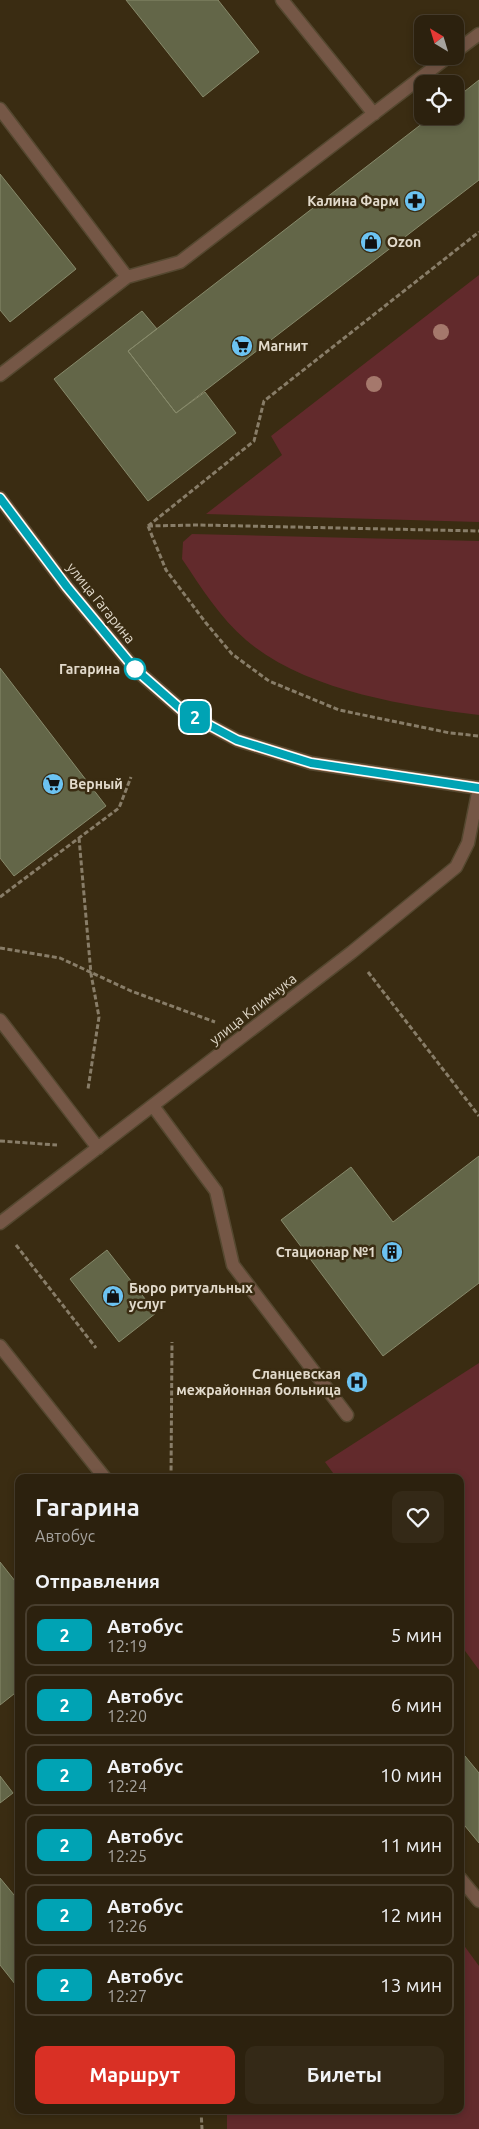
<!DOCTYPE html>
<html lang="ru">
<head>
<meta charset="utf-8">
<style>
  :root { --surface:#2c210e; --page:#342917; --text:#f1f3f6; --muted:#a6a39e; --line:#483e2e; --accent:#d93025 }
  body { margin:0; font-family:Ubuntu,sans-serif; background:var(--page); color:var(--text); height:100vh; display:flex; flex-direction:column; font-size:19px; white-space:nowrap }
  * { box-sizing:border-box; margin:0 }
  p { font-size:16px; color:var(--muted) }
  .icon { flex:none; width:28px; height:28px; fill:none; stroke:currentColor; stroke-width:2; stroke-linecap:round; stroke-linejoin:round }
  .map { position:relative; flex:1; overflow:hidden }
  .side { position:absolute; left:15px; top:1474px; width:449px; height:640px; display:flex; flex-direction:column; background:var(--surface); border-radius:10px; box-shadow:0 2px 8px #0003,0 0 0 1px var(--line) }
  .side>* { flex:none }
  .badge { padding:0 10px; border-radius:8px; font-size:18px; line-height:32px }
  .needle { width:32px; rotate:322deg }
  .tools { position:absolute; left:414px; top:15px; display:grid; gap:10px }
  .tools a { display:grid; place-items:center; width:50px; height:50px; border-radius:10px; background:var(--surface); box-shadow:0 2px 8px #0003,0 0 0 1px var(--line); font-size:25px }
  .map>.badge { position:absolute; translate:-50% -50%; box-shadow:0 0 0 2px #fff }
  h2 { padding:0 20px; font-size:19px; line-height:45px }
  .round { display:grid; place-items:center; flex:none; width:52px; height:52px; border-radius:10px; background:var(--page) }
  .head { display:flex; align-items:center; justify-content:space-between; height:85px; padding:0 20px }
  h1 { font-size:24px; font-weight:700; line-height:38px }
  .button { display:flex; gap:10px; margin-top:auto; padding:10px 20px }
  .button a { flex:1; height:58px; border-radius:10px; background:var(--accent); color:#fff; font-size:20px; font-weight:700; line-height:58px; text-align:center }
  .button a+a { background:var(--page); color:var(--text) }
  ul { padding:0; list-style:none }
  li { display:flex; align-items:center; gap:15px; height:62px; margin:0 10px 8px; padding:0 10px; border:2px solid var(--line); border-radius:10px }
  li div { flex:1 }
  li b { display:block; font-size:19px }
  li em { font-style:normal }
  li .badge { min-width:55px; font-weight:700; text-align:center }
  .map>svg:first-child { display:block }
  .green { fill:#622a2c }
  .building { fill:#636648; stroke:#878a6b }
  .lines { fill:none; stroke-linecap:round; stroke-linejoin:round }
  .minor-casing { stroke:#554830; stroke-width:15 }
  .major-casing { stroke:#554830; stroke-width:15 }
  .path { stroke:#887d68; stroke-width:3; stroke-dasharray:5 2.5; stroke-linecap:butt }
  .minor { stroke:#755746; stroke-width:12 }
  .major { stroke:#b97d5a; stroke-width:12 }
  .tree { fill:#a5786c }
  .line-casing { stroke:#fff; stroke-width:11 }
  .line { stroke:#00a3b4; stroke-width:8 }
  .stop-dot { fill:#fff; stroke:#00a3b4; stroke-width:2.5 }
  .labels { text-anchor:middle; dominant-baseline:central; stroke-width:5; stroke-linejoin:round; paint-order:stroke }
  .poi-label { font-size:14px; font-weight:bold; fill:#e2dacb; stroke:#3a2c12; text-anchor:start }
  .street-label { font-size:14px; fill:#e2dacb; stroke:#3a2c12 }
  .stop-label { font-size:14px; font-weight:bold; fill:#e2dacb; stroke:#3a2c12; text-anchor:end }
</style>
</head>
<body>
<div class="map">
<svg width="479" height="2129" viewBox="0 0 479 2129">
  <rect width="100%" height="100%" fill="#3a2c12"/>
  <path class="green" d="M479,275V522L206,514L282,455L271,436Z
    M192,534L479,541V715C405,706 304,690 246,640C220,618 201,587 182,559L183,542Z
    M479,1363V1670L460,1644V1478L336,1477L325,1462Z
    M460,1940L479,1966V2129H227V2110H460Z"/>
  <path class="building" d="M126,0H218L259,52L203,97Z
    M479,80V180L176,413L128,351L432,116H455V99Z
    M0,174L76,269L10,322L0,310Z
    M142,311L157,329L128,351L176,413L205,392L236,433L148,501L54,379Z
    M0,668L106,806L14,876L0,858Z
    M479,1156V1283L383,1356L281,1220L351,1167L393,1222Z
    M107,1250L156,1313L119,1342L70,1279Z
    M0,1562L19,1586V1690L0,1705Z
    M460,1750L479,1773V1843L460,1820Z
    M0,1776L13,1793L0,1803Z
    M0,1878L19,1901V1989L0,1965Z"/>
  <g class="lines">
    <g class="minor-casing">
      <path id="minor" d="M282,0L374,114
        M455,52L479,34
        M0,109L127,277
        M0,375L127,277L180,262L449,56
        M0,1020L98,1148
        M153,1106L216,1191L233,1265L347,1415
        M0,1223L352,952L456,867L468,843L479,788
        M0,1346L105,1478
        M460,1878L479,1901"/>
    </g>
    <g class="major-casing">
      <path id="major" d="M0,498L67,587L135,669L183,711L237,740L311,763L479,788"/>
    </g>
    <path class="path" d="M148,526L254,441L264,401L479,232
      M148,526L166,570L206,623L232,654L269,681L339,710L450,733L479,736
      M148,526L199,525L479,531
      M79,838L91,974L99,1017L88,1089
      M0,897L119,808L131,777
      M0,948L60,958L131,991L215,1022
      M368,972L479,1116
      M0,1141L57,1145
      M16,1245L96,1348
      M171,1478L172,1342
      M201,2110L202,2129"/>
    <use href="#minor" class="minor"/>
    <use href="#major" class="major"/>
  </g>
  <g class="tree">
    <circle cx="441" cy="332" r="8"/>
    <circle cx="374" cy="384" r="8"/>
  </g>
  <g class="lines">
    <g class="line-casing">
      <path id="line" d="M0,498L67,587L135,669L183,711L237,740L311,763L479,788"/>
    </g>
    <use href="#line" class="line"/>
  </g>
  <defs>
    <g id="pharmacy-disc" transform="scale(1.125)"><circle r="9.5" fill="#6cc3f2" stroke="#3a2c12"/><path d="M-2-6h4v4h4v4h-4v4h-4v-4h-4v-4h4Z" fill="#111"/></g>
    <g id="shop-disc" transform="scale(1.125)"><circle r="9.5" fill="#6cc3f2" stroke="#3a2c12"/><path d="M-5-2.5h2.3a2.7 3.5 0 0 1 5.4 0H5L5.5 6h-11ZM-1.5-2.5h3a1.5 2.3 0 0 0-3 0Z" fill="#111"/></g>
    <g id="supermarket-disc" transform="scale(1.125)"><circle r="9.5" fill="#6cc3f2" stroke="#3a2c12"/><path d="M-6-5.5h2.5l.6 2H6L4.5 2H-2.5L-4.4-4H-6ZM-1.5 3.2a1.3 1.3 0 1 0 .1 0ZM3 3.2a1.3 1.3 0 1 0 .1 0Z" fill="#111"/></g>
    <g id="building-disc" transform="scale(1.125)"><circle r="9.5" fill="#6cc3f2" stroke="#3a2c12"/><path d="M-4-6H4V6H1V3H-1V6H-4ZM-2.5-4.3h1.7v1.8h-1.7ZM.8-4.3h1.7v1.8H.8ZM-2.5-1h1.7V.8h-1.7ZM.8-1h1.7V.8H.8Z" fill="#111"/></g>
    <g id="hospital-disc" transform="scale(1.125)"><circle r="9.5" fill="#6cc3f2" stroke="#3a2c12"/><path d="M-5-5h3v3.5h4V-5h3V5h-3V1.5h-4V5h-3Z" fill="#111"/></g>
  </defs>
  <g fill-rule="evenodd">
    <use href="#pharmacy-disc" x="415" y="201"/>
    <use href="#shop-disc" x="371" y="242"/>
    <use href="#supermarket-disc" x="242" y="346"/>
    <use href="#supermarket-disc" x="53" y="784"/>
    <use href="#building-disc" x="392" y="1252"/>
    <use href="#shop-disc" x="113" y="1296"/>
    <use href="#hospital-disc" x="357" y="1382"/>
  </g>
  <circle class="stop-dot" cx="135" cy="669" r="10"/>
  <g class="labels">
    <g class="poi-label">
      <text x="399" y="201" text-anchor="end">Калина Фарм</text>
      <text x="387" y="242">Ozon</text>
      <text x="258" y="346">Магнит</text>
      <text x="69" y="784">Верный</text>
      <text x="376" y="1252" text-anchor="end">Стационар №1</text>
      <text x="129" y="1288">Бюро ритуальных<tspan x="129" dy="16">услуг</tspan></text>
      <text x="341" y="1374" text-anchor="end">Сланцевская<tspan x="341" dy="16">межрайонная больница</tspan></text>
    </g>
    <g class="street-label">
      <text transform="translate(101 603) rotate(51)">улица Гагарина</text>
      <text transform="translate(253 1009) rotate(-38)">улица Климчука</text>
    </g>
    <g class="stop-label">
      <text x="120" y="669">Гагарина</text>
    </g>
  </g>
</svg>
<div class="tools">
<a><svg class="needle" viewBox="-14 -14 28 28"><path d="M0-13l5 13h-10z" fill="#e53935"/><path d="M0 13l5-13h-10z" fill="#a6a39e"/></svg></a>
<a><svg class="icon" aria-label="locate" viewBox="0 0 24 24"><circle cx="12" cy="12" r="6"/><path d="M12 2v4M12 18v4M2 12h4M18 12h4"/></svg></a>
</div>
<b class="badge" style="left:195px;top:717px;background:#00a3b4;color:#fff">2</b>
<section class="side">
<div class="head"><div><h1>Гагарина</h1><p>Автобус</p></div><a class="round"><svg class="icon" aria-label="heart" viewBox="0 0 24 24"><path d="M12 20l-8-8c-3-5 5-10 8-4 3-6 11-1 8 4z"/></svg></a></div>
<h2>Отправления</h2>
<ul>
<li><span class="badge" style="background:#00a3b4;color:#fff">2</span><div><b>Автобус</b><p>12:19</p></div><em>5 мин</em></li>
<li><span class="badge" style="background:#00a3b4;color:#fff">2</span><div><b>Автобус</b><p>12:20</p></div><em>6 мин</em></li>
<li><span class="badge" style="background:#00a3b4;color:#fff">2</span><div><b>Автобус</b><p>12:24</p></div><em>10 мин</em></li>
<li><span class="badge" style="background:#00a3b4;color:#fff">2</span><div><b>Автобус</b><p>12:25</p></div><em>11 мин</em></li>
<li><span class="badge" style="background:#00a3b4;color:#fff">2</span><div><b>Автобус</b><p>12:26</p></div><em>12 мин</em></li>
<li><span class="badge" style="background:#00a3b4;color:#fff">2</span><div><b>Автобус</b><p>12:27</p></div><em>13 мин</em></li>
</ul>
<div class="button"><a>Маршрут</a><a>Билеты</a></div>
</section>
</div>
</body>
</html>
